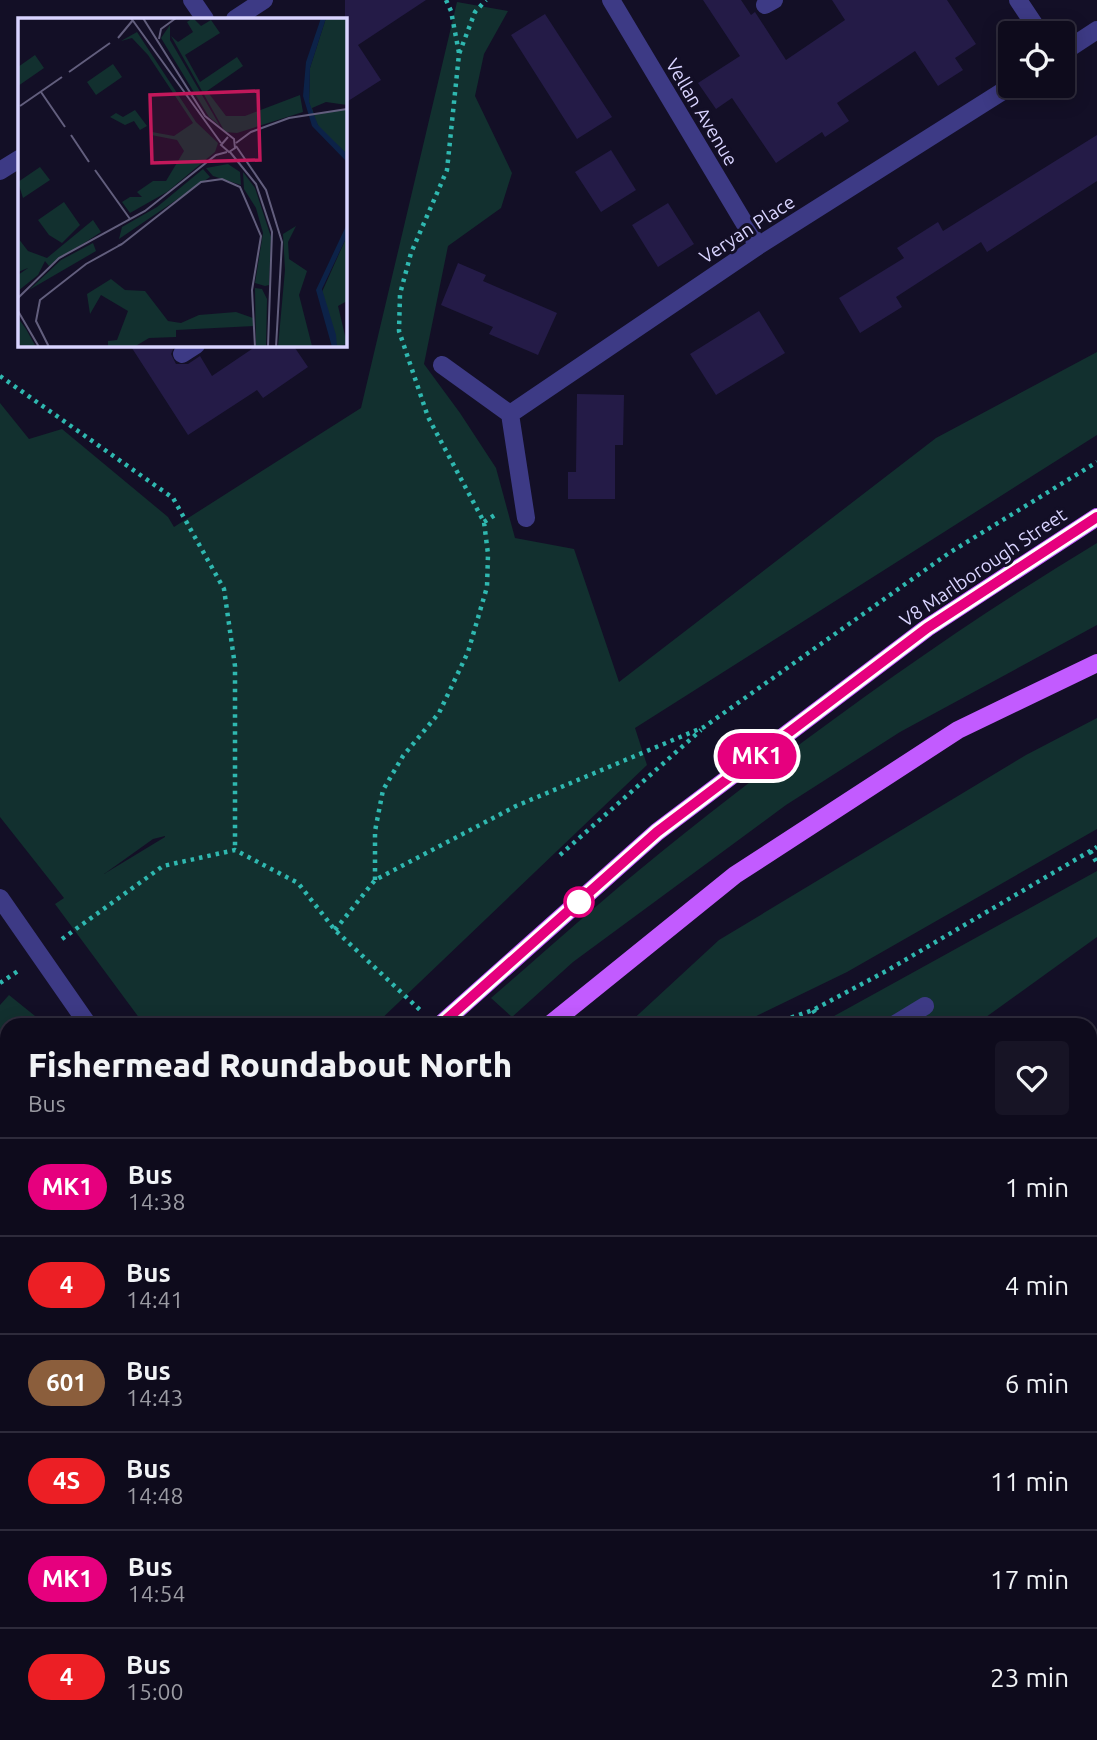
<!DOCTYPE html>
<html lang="en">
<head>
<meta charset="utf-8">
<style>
  :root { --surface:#0e0b1c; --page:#171425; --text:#f1f3f6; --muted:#9b9ba3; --line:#2e2b3b }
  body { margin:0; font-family:Ubuntu,sans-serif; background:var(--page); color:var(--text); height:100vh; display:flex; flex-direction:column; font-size:26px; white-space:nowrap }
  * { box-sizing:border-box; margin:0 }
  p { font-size:23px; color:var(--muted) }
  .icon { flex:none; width:38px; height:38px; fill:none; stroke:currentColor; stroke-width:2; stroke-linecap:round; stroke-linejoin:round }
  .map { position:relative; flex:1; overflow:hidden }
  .panel { position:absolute; left:0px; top:1018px; width:1097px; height:723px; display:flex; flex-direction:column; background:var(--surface); border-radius:21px 21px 0 0; box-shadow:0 4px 18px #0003,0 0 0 2px var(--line) }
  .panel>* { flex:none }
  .badge { padding:0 14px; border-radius:23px; font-size:24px; line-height:46px }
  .tools { position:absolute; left:998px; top:21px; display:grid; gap:14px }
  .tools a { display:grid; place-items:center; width:77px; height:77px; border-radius:7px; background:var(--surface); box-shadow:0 4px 18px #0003,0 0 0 2px var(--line); font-size:35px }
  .map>.badge { position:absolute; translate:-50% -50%; box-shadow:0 0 0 4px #fff }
  .round { display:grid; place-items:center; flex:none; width:74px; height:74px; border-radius:7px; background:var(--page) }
  .headline { display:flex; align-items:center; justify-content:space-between; height:119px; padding:0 28px }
  h1 { font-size:33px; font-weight:800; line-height:52px }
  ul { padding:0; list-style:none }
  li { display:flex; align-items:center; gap:21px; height:98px; padding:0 28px; border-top:2px solid var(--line) }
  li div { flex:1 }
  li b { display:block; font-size:26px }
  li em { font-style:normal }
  li .badge { min-width:77px; font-weight:700; text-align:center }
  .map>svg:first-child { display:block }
  .green { fill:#12302f; fill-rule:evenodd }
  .building { fill:#241b47 }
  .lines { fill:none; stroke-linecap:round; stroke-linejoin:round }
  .path { stroke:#2fb8b0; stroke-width:4.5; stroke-dasharray:3.5 5; stroke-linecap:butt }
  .minor { stroke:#3d3a85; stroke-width:18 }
  .major { stroke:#c25bff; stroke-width:18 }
  .minor-bridge { stroke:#3d3a85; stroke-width:18 }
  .line-casing { stroke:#fff; stroke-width:16 }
  .line { stroke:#e6007e; stroke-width:10 }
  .stop-dot { fill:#fff; stroke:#e6007e; stroke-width:3.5 }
  .labels { text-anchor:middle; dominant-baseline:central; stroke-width:6; stroke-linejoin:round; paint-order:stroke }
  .street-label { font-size:19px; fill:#d9d4ff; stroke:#130f26 }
  .inset-road { fill:none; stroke:#625e7d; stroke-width:2 }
  .view { fill:#c2185b; fill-opacity:0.15; stroke:#c2185b; stroke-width:3.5 }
  .inset-edge { fill:none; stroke:#d9d4ff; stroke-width:3.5 }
</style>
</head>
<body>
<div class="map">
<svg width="1097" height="1740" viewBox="0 0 1097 1740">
  <rect width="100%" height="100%" fill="#130f26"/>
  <path class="green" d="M457,2L508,11L484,54L475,96L512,173L501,208L448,246L424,364L460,413L496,468L515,538L574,549L619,682L936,438L1097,352V435L635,728L647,765L375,1025H160L140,1019L55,904L64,898L0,817V403L29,439L62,429L168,517L174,527L361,408ZM165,836V837L104,874L153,839Z
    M1097,543V625L900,732L786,805L573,962L512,1017L491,998C548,949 603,899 660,853C799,741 944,635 1097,543Z
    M1097,718V829L847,972L738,1025H627L719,940L1026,755Z
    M1097,871V937L975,1025L816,1026Z
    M9,995L35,1016L40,1025L7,1026V1271L0,1252V1005Z
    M7,1441V1477L0,1482V1446Z
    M533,1734H800L802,1740H535Z"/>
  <path class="building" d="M345,0H426L358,45L381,80L345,103Z
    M703,0H741L751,15L755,12L786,60L845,20L832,0H947L976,44L955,58L963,70L938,86L915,51L837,103L849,121L825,137L822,132L776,163L732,98L716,109L698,83L740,56Z
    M545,14L612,117L577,139L511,35Z
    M1097,135V181L987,252L981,242L896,297L902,307L860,333L839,298L904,258L897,248L938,222L943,231Z
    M611,150L636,190L601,212L575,172Z
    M668,203L694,244L658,267L632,225Z
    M458,263L486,275L483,281L557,313L538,355L489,334L493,327L441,305Z
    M759,311L785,353L716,395L690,354Z
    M130,345H175L171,354L176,364H188L200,356L212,376L258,345H293L308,367L263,398L257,390L188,435Z
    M577,394L624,395L623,445H615V499H568V472H576Z"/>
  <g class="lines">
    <path class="path" d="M446,0L451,11L459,53
      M0,376L173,498L224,589L235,666V850
      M484,522L498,513
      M1090,851L1097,863
      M560,855L701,730
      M375,880V831L383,790L403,756L439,713L468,652L487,587L488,554L484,522L428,417L399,331L400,294L411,253L447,170L459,54L475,12L486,0
      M335,930L375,880L516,806L704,727L949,553L1097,462
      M62,939L163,866L235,850L298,883L335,930L420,1010
      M0,983L18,971
      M813,1010L823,1026
      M767,1026L813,1010L888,970L1097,847
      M1090,1164L1097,1159
      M0,1323L7,1330
      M0,1570L7,1573
      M232,1734L234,1740
      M632,1734L635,1740
      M0,1740L8,1734"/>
    <path class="minor" d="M192,0L205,19
      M611,0L758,246
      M1018,0L1040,33
      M765,5L774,0
      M235,19L264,0
      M1062,53L1097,30
      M0,171L19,159
      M182,354L196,345
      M442,365L510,414L526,518
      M510,414L758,246L1011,86
      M892,1026L925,1006
      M1090,1329L1097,1340
      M1090,1479L1097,1474
      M496,1734L498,1740"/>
    <path class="major" d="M439,1026L657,832L927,628L1097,517
      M548,1026L735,875L958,730L1097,663
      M0,1411L7,1404
      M0,1504L7,1498"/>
    <path class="minor-bridge" d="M0,898L89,1026"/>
  </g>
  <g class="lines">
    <g class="line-casing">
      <path id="line" d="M439,1026L657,832L927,628L1097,517"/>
    </g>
    <use href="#line" class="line"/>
  </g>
  <circle class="stop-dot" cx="579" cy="902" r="14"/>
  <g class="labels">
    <g class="street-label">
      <text transform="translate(702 112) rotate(59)">Vellan Avenue</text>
      <text transform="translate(747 229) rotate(-33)">Veryan Place</text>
      <text transform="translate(983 567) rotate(-34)">V8 Marlborough Street</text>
    </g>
  </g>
  <g transform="translate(18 18)">
    <rect width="329" height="329" fill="#130f26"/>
    <path d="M175,0L183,8L193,2L202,15L167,37L182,64L219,39L225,48L189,73L208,98H227L282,77L285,94L219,115L207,114L153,18L160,24L175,14L169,4ZM308,0H329V87L308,84L294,90L296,96L329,91V136L302,111L295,98L291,84L292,50ZM152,7V22L202,108L191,99L143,20ZM119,14L178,104L200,125L197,134L149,174L112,195L104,184L112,179H124L119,174L135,163H148L166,133L159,122L133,117L134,114L156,118L175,105L130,37L114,20L103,23ZM17,37L26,50L0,68V49ZM95,46L104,59L78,77L69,64ZM117,92L129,108L122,112L116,103L107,107L92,99L98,95L105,99ZM210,146L222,154L223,167L195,158L188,150ZM22,149L32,162L5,180L0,164ZM185,151L192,159L101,221L104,209L139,189ZM225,154L237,170L253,219L251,267L247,268L237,265L245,215L238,190L226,171ZM46,184L62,207L44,225L31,217L20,202ZM75,202L83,214L31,248L27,243L20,257L0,273V257L10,250L0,254V220L10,233L29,240ZM278,208L270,224L271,241L289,253L281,277L294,328L260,329L267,252L265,216ZM329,218V283L320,288L329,326L319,329L304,274ZM75,225L78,233L11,272L43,242ZM93,261L107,272L127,273L150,303L163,305L181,297L218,294L235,300L236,308L158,312V319L131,320L116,329H90V323L99,322L110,293L83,277L72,296L69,276ZM237,270L244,271L249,281L248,329H238ZM0,300L8,311L18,329L2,327Z" fill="#12302f"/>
    <path d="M303,0H308L292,50L291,84L300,107L329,136V144L294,108L285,78L288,44ZM329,206V218L304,271L318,317L319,329H314L298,272Z" fill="#0c2248"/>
    <path class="inset-road" d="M113,0L203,125M125,0L187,98L216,121L217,130L211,134L203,127L210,119M100,20L115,2M141,21L143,11L158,0M51,54L92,25M23,74L47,109M2,88L44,59M53,117L71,144M218,125L233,114L271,100L329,91M218,128L248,172L264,224L258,329M212,134L238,166L254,214L250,329M77,152L112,201M104,226L183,164L204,161L222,169L243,218L234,272L237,329M0,280L41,240L127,193L198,137L209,134M0,293L21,329M31,329L18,303L22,282L68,246L104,226L100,228"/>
    <path class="view" d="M240,73L242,142L134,145L132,77Z"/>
    <rect width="329" height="329" class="inset-edge"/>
  </g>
</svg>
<div class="tools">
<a><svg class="icon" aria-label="locate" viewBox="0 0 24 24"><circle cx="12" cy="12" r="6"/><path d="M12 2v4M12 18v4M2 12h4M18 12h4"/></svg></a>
</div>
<b class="badge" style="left:757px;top:756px;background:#e6007e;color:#fff">MK1</b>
<section class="panel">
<div class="headline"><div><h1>Fishermead Roundabout North</h1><p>Bus</p></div><a class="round"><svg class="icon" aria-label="heart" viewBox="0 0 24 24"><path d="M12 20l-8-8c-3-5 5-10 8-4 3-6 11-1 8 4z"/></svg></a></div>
<ul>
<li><span class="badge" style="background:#e6007e;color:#fff">MK1</span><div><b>Bus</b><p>14:38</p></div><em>1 min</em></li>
<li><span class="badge" style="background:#ec1f25;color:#fff">4</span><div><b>Bus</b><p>14:41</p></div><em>4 min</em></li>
<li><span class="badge" style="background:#8b5e3c;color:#fff">601</span><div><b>Bus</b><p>14:43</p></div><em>6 min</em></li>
<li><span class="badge" style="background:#ec1f25;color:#fff">4S</span><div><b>Bus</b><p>14:48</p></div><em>11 min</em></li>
<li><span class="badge" style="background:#e6007e;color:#fff">MK1</span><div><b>Bus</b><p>14:54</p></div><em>17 min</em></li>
<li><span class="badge" style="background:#ec1f25;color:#fff">4</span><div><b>Bus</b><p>15:00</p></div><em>23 min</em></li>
</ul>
</section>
</div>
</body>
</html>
